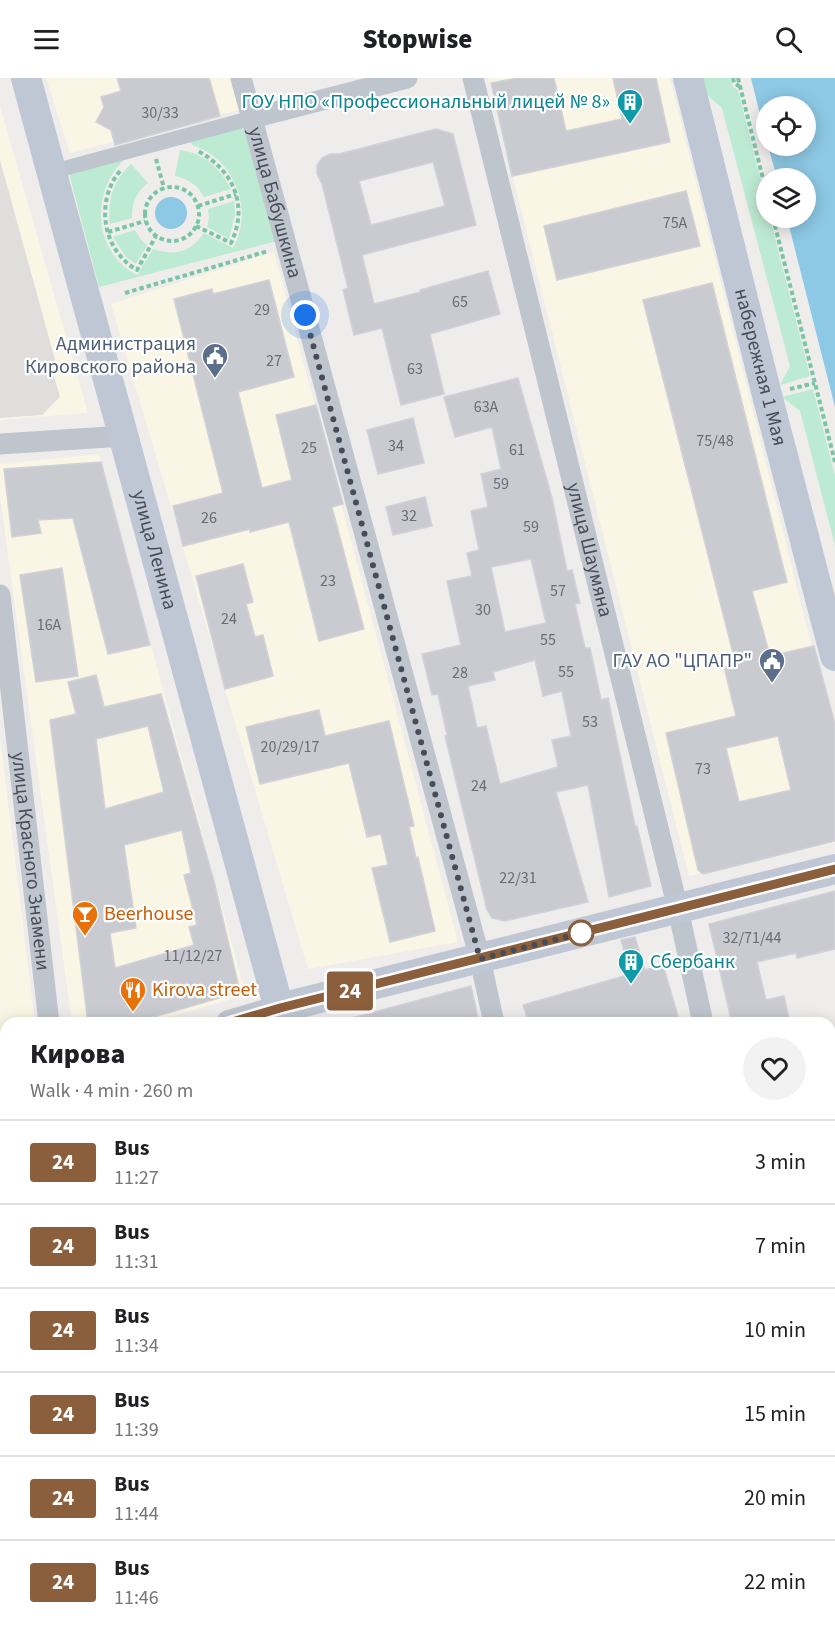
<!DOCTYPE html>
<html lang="en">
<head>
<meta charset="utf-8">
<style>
  :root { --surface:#fff; --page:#f2f2f2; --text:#202124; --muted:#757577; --line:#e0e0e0 }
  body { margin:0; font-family:"Source Sans 3",sans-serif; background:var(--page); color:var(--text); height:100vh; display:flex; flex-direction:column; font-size:22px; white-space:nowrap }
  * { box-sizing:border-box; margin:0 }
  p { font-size:20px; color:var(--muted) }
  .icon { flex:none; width:33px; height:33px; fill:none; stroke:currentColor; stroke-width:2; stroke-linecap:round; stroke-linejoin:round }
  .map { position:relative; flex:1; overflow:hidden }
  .side { position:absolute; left:0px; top:939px; width:836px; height:620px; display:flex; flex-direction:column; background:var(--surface); border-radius:18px 18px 0 0; box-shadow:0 3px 15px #0003 }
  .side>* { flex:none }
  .badge { padding:0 12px; border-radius:4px; font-size:21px; line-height:39px }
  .fabs { position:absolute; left:756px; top:18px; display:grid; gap:12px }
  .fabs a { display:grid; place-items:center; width:60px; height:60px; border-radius:50%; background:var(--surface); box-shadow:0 3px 15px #0003; font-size:30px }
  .you { position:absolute; width:30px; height:30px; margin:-15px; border:4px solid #fff; border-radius:50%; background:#1a73e8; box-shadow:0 0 0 9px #1a73e833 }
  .map>.badge { position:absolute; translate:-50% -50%; box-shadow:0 0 0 3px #fff }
  .round { display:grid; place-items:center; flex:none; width:63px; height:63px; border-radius:32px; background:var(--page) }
  .head { display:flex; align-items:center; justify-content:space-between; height:102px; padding:0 30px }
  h1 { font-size:28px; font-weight:800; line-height:45px }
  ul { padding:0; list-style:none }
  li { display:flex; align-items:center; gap:18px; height:84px; padding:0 30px; border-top:2px solid var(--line) }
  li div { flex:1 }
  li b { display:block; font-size:22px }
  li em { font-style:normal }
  li .badge { min-width:66px; font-weight:700; text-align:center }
  header { display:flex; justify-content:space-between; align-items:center; height:78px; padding:0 30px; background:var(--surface); font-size:27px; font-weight:800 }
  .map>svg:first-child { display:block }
  .commercial { fill:#faf6e5 }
  .education { fill:#e0dedd }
  .green { fill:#bdead3 }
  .water { fill:#8dc8e4 }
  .building { fill:#cacbd1; stroke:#d0d2d7; stroke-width:1.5; fill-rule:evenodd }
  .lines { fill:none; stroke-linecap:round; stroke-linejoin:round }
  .path { stroke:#78c5a7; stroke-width:4; stroke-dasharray:4.5 3; stroke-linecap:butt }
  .pedestrian { stroke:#bec5cd; stroke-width:15 }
  .minor { stroke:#bec5cd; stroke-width:21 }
  .tertiary { stroke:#bec5cd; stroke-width:26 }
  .secondary { stroke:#c0c7d4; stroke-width:30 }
  .line-casing { stroke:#fff; stroke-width:14 }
  .line { stroke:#8b5e3c; stroke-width:9 }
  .walk { stroke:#464d58; stroke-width:6; stroke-dasharray:0 10.8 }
  .stop-dot { fill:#fff; stroke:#8b5e3c; stroke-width:3 }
  .labels { text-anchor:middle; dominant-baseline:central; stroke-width:4.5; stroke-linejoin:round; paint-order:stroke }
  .number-label { font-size:16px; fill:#676c76 }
  .culture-label { font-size:20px; fill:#0d838f; stroke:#fff; text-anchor:end }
  .street-label { font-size:20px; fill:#464d58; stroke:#fff }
  .service-label { font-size:20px; fill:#4e5e75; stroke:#fff; text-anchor:end }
  .food-label { font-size:20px; fill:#c56008; stroke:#fff; text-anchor:start }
</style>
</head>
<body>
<header><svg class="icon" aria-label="menu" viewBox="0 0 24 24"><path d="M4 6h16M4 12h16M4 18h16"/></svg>Stopwise<svg class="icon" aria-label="search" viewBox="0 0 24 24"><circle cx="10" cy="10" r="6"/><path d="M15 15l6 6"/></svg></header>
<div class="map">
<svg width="835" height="1558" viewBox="0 0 835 1558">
  <rect width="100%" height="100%" fill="#efecec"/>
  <path class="commercial" d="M46,0H231L239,32L70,75Z
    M488,0H670L835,663V765L689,798Z
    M0,28L88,335L0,342Z
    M274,174L458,864L308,891L111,226Z
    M99,376L246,917L148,945H72L0,418V386Z
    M0,659L35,945H6V989L0,990Z
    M6,1029V1552H134L135,1558H0V1030Z
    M362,1552L363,1558H167L166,1553Z"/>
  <path class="education" d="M0,82L57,289L53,295L60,319L42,337L0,340Z"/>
  <path class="green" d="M702,0H730L733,9L738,12L766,124V140H770L810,298L780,307L790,288L722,30L706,16Z
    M248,46L277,163L99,209L69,95L126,80C90,112 92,174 137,197L153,171C177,178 189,175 204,155L233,170C255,131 234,80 192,67L190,62Z
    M180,72C204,75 220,90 231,111L204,119C198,107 188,101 175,98Z
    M131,86L148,105C137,112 131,127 132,140L110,146C107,123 113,102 131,86Z
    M234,123L235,136L229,161L207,149L209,140L208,131Z
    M135,152L141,162L147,167L136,186L126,179L113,159Z
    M813,311L835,398V467L800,333L782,319Z"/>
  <path class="water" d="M751,0H835V329L787,140H806V100H777L768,68H806V28H766V61Z
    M155 135a16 16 0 1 1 32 0a16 16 0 1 1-32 0Z"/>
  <path class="building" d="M117,0H209L220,38L115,67L111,52L96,44L104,29L101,19L121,13Z
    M517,0H554L566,53L622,41L613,0H656L670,64L512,98L491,5Z
    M436,51L453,56L476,147L362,177L374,226L421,214L420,212L488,193L500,236L430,256L444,316L401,327L382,250L354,257L343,212L348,210L322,106L317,96V87L322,80L330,76H339ZM433,84L445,128L371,147L359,103Z
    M686,113L700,168L557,202L544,148Z
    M269,202L294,299L238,314L262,410L292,402L276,337L316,327L343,426L332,429L364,551L319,563L289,444L250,454V451L183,468L173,428L223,415L174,221L212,211L213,216Z
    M712,205L787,504L752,513L770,578L814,568L835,646V763L703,796L698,792L666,655L736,638L724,589L736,587L643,222ZM778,658L791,712L739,724L726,670Z
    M518,300L552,420L567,493L572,492L580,525L575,526L585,570H590L601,622L608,620L635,748H637L651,808L609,819L588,707L556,714L588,824L505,843L492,840L487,832L445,658L447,657L438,616L432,617L422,576L461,567L447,503L472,498L467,475L479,472L471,433L488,429L481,396L501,391L492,349L455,359L444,319ZM531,481L546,545L505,554L491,489ZM535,582L543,618L562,613L571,658L552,662L558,689L500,706L486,648L477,650L468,608L495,602L493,594Z
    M413,340L424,385L378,396L367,352Z
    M101,384L150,567L108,576L73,440L38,442L41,455L12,459L4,391Z
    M425,419L432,448L393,457L386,429Z
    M243,486L253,524L246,526L255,559L263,557L273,598L225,611L196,498Z
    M62,490L78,598L36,604L20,497Z
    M96,597L104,629L161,616L214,803L240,914L133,945H88L50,642L76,636L68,604ZM148,648L164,714L105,731L96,661ZM182,752L191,795L184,797L197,847L189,849L194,867L115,890L110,855L136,850L124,767Z
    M319,632L325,658L389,643L414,748L409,749L416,780L418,779L435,853L390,864L372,790L388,787L381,756L367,759L349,685L260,706L246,649Z
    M835,813V871L797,880L796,875L757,884L766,922L784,918L790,945H732L709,846Z
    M635,859L645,892L663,887L680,945H529L523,927L631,896L621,862Z
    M471,908L479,945H352V940Z"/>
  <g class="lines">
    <path class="path" d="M733,0L734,5L739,8
      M738,0L766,113
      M156,81L164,110
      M120,93C95,123 102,172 137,192L156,158
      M145 136a27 27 0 1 1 54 0a27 27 0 1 1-54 0Z
      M198,128L236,116
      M773,140L835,384
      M196,148L231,165C249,127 233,92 198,73
      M108,154L145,143
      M125,215L268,173
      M790,311L815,305"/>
    <path class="pedestrian" d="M62,91L252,40"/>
    <g class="minor">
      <path id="s1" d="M241,0L480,881L494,945"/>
      <path id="s2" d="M473,0L678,831L703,945"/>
      <path d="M252,40L407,0"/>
      <path d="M0,366L124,358"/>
      <path id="s3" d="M0,517L49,945"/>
      <path d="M830,1520L835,1545"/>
      <path d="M139,1552L140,1558"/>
      <path d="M624,1552L625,1558"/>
    </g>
    <path class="tertiary" d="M229,945L280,930
      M0,1009L6,1008"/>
    <g class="secondary">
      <path id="s4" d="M26,0L283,945"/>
      <path id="s5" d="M688,0L767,317L835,578"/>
      <path d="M280,930L835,791"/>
      <path d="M388,1552L389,1558"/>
    </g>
  </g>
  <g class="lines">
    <g class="line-casing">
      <path id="line" d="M229,945L280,930L835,791"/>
    </g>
    <use href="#line" class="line"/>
    <path class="walk" d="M305,237L480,881L581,855"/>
  </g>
  <defs>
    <g id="building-pin" transform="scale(1.35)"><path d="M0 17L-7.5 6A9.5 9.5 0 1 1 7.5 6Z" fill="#0f9aa8" stroke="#fff"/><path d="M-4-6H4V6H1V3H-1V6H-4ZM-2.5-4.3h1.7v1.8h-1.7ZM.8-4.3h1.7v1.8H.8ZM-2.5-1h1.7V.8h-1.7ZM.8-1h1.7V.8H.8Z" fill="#fff"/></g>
    <g id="civic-pin" transform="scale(1.35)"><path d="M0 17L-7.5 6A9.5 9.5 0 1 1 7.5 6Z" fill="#5c6f8a" stroke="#fff"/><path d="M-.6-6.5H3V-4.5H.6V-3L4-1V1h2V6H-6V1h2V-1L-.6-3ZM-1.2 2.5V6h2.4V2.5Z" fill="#fff"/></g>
    <g id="bar-pin" transform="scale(1.35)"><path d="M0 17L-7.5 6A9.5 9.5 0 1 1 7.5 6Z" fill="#e8710a" stroke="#fff"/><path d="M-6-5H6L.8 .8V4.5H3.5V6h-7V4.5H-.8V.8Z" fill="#fff"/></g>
    <g id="restaurant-pin" transform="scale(1.35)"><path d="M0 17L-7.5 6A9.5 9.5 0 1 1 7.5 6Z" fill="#e8710a" stroke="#fff"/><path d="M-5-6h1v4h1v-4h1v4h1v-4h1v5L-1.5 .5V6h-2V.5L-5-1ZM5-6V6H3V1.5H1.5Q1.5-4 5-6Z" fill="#fff"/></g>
  </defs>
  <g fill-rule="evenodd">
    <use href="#building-pin" x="630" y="24"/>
    <use href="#civic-pin" x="215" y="278"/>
    <use href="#civic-pin" x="772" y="583"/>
    <use href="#bar-pin" x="85" y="836"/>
    <use href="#building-pin" x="631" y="884"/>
    <use href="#restaurant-pin" x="133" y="912"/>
  </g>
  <circle class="stop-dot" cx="581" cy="855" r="12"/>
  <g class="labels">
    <g class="number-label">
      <text x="160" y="35">30/33</text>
      <text x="675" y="145">75А</text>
      <text x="460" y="224">65</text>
      <text x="262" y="232">29</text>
      <text x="274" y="283">27</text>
      <text x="415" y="291">63</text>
      <text x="486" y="329">63А</text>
      <text x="715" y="363">75/48</text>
      <text x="396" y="368">34</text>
      <text x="309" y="370">25</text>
      <text x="517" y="372">61</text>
      <text x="501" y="406">59</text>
      <text x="409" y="438">32</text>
      <text x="209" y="440">26</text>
      <text x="531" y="449">59</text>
      <text x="328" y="503">23</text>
      <text x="558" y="513">57</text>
      <text x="483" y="532">30</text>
      <text x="229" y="541">24</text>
      <text x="49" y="547">16А</text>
      <text x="548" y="562">55</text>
      <text x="566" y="594">55</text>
      <text x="460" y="595">28</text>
      <text x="590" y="644">53</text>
      <text x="290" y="669">20/29/17</text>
      <text x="703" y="691">73</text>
      <text x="479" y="708">24</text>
      <text x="518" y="800">22/31</text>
      <text x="752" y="860">32/71/44</text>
      <text x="193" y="878">11/12/27</text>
    </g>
    <g class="culture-label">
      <text x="610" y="24">ГОУ НПО «Профессиональный лицей № 8»</text>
      <text x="650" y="884" text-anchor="start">Сбербанк</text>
    </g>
    <g class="street-label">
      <text stroke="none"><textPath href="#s1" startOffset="129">улица Бабушкина</textPath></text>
      <text stroke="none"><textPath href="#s5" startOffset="298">набережная 1 Мая</textPath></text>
      <text stroke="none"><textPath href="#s4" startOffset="489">улица Ленина</textPath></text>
      <text stroke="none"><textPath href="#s2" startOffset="486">улица Шаумяна</textPath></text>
      <text stroke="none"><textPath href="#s3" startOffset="268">улица Красного Знамени</textPath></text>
    </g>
    <g class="service-label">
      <text x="196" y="266">Администрация<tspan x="196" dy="23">Кировского района</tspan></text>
      <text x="752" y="583">ГАУ АО "ЦПАПР"</text>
    </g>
    <g class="food-label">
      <text x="104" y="836">Beerhouse</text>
      <text x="152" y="912">Kirova street</text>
    </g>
  </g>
</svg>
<div class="fabs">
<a><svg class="icon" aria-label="locate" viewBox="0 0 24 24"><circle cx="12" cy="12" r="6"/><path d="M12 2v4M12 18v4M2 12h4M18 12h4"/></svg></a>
<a><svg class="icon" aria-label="layers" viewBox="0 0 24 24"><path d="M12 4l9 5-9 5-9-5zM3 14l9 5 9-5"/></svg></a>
</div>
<div class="you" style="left:305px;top:237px"></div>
<b class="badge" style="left:350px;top:913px;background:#8b5e3c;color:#fff">24</b>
<section class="side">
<div class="head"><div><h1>Кирова</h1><p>Walk · 4 min · 260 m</p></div><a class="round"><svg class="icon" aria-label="heart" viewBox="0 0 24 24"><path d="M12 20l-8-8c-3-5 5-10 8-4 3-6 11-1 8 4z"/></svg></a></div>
<ul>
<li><span class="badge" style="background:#8b5e3c;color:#fff">24</span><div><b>Bus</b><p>11:27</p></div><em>3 min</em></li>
<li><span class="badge" style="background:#8b5e3c;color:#fff">24</span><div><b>Bus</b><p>11:31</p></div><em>7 min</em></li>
<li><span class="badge" style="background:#8b5e3c;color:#fff">24</span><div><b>Bus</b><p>11:34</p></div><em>10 min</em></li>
<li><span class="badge" style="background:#8b5e3c;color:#fff">24</span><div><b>Bus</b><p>11:39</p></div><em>15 min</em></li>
<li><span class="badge" style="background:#8b5e3c;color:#fff">24</span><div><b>Bus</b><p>11:44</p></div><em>20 min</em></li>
<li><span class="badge" style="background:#8b5e3c;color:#fff">24</span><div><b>Bus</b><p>11:46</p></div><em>22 min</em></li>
</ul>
</section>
</div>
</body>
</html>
